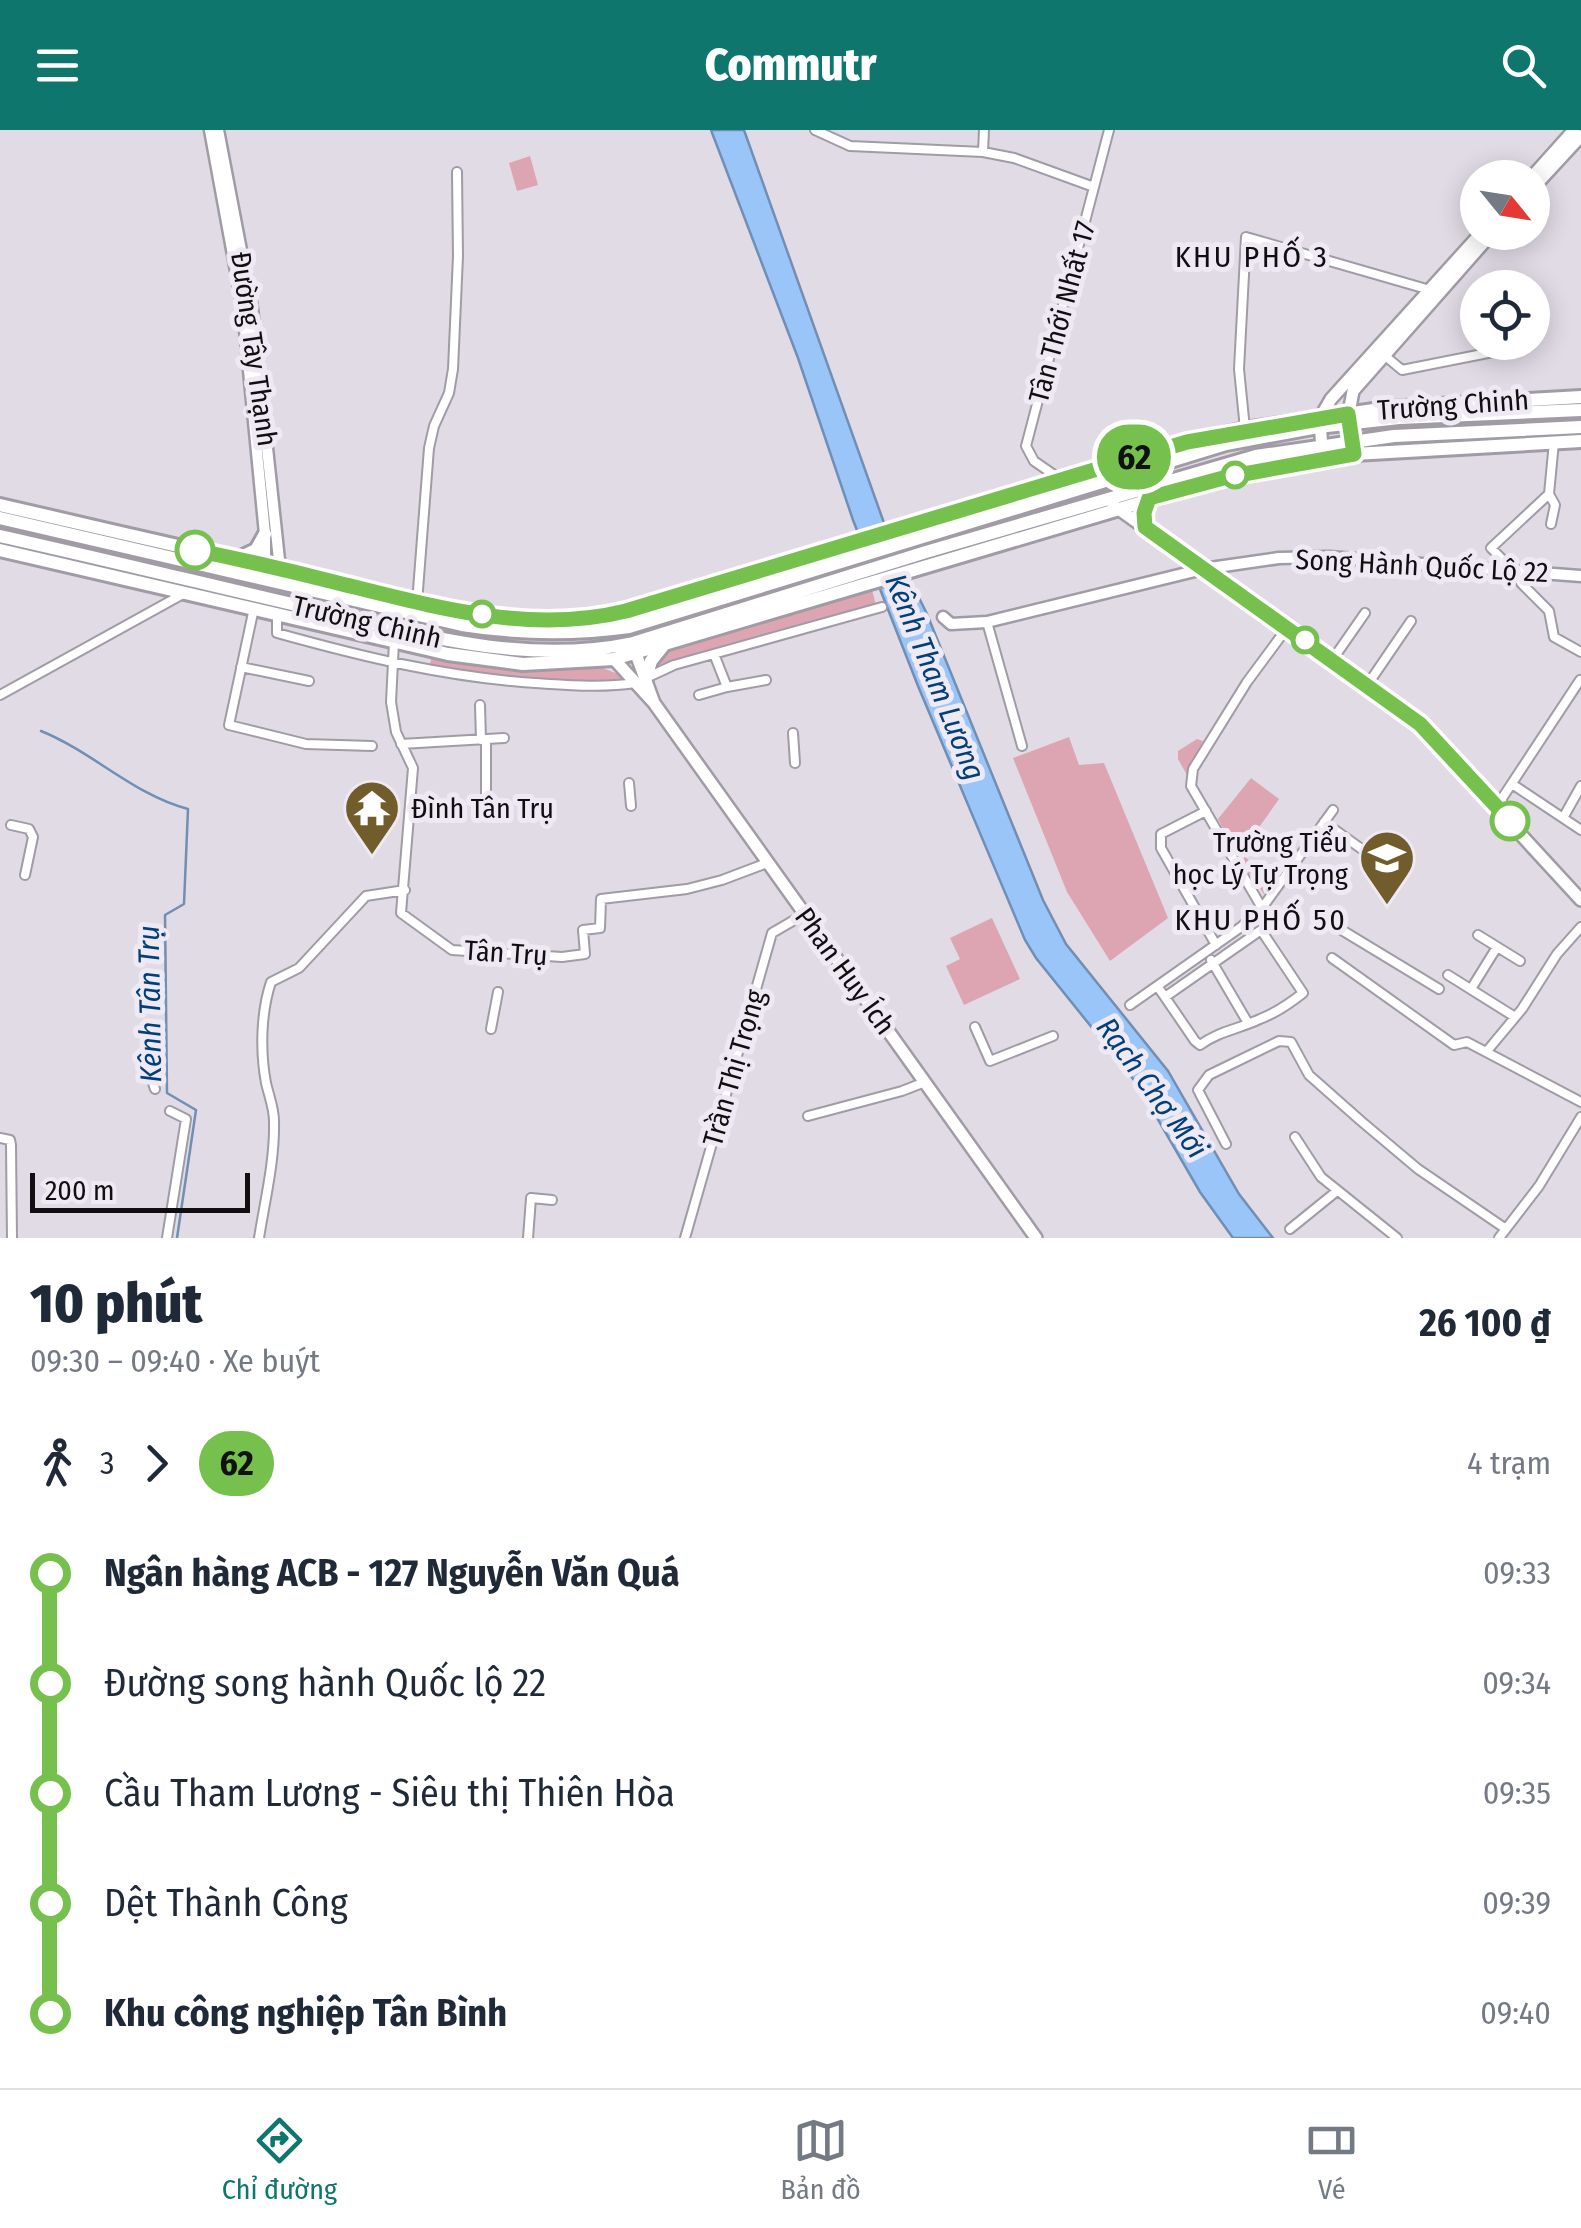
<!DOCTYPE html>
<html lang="vi">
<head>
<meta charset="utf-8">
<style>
  :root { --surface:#fff; --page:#f2f2f3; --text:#1f2937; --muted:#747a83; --line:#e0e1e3; --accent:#0f766e }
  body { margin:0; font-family:"Fira Sans Condensed",sans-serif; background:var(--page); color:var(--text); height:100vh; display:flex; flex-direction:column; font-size:38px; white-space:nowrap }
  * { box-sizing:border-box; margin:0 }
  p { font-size:32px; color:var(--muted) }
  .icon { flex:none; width:55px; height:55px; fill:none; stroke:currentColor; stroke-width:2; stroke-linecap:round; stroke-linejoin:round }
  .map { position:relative; height:1108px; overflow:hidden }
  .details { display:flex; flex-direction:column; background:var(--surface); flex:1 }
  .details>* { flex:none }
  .badge { padding:0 20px; border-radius:32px; font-size:35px; line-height:65px }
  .needle { width:65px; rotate:120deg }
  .buttons { position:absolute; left:1460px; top:30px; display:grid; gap:20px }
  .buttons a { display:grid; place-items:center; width:90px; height:90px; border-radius:50%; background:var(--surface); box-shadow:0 5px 25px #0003; font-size:50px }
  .scale { position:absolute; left:30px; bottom:25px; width:220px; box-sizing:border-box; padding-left:10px; border:5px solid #100e11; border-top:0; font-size:28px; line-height:35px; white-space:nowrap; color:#100e11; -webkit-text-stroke:8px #eee9f3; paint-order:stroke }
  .map>.badge { position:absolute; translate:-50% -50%; box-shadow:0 0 0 5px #fff }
  .legs { display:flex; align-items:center; gap:15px; height:110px; padding:0 30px; font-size:32px }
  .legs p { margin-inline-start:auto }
  .head { display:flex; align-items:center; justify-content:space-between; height:170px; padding:0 30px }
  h1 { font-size:55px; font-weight:800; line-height:75px }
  ul { padding:0 30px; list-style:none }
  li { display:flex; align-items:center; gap:35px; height:110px; font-size:38px }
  li i { display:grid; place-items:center; width:15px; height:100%; margin:0 12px; background:currentColor }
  li i::after { content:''; width:25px; height:25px; margin:-12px; border:8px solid; border-radius:50%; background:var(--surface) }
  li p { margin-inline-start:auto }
  li:first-child i { background:linear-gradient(#0000 50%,currentColor 0) }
  li:last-child i { background:linear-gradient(currentColor 50%,#0000 0) }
  header { display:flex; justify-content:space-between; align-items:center; height:130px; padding:0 30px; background:var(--accent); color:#fff; font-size:45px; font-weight:800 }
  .menu { display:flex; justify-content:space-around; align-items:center; height:140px; border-top:2px solid var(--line); background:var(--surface); font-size:28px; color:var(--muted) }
  .menu a { display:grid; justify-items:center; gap:5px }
  .menu .on { color:var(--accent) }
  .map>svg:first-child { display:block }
  .green { fill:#dda5b1 }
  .water { fill:#9ac5f8; stroke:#718eb3; stroke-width:2.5 }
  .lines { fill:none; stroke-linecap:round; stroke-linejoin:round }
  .stream { stroke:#718eb3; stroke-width:2.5 }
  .minor-casing { stroke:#a09ba5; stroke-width:12 }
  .tertiary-casing { stroke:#a09ba5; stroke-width:15 }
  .secondary-casing { stroke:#a09ba5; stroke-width:16 }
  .primary-casing { stroke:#a09ba5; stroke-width:18 }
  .minor { stroke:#fff; stroke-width:8 }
  .tertiary { stroke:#fff; stroke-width:10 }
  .secondary { stroke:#fff; stroke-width:11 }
  .primary { stroke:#fff; stroke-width:12 }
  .line-1-casing { stroke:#fff; stroke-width:22 }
  .line-1 { stroke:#76c04d; stroke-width:15 }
  .stop-1-dot { fill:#fff; stroke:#76c04d; stroke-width:5 }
  .labels { text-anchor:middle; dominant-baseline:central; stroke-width:10; stroke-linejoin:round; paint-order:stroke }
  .street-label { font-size:28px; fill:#100e11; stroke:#eee9f3 }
  .poi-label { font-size:28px; fill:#100e11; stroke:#eee9f3; text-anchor:start }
  .neighbourhood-label { font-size:30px; letter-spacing:2.5px; fill:#100e11; stroke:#eee9f3 }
  .water-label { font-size:30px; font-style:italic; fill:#003f7a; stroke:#eee9f3 }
</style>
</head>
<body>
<header><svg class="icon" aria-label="menu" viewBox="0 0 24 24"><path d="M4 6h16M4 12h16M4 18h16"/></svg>Commutr<svg class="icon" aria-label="search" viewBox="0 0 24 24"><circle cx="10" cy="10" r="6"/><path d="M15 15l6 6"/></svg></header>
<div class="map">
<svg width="1581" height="1108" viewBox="0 0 1581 1108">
  <rect width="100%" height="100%" fill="#e1dbe6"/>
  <path class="green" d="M530,26L538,55L517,61L509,33Z
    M872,460L876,475L659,535L656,530L663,520Z
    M438,526L520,537H600L623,546L627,552L512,548L429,536L432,527Z
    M1069,607L1079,635L1104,633L1168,788L1110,831L1067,762L1013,628Z
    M1197,609L1203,611L1187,645L1178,629V621Z
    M1251,648L1279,669L1238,727L1218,689Z
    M1245,727L1273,750L1264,764L1241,732Z
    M992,788L1020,849L964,875L946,836L960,829L950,808Z"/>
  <path class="water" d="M711,0H744L889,407L927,484L1043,770L1066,814L1168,941L1239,1064L1273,1108H1233L1200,1062L1138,955L1036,828L1025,810L918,556L853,390L798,228Z"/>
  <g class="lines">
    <path class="stream" d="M41,601C93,622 134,665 188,679L184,774L165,785L167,963L196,980L177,1108"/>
    <g class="minor-casing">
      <path id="minor" d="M815,0L850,16L983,22L1014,28L1094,57
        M983,22L984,0
        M1384,225L1402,240L1503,220
        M1245,299L1239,239L1246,107L1430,160
        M1060,349L1034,331L1026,316L1109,0
        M1551,394L1555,375L1549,364L1554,312
        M1502,440L1503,430L1491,418L1549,364
        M1520,441L1521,453L1549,481L1554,507L1581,522
        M417,473L429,318L434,296L449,263L453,239L458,126L457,42
        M254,478L229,595L306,614L372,616
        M277,483V503C363,527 446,547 535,553C568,555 602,558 635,553
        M987,492L1022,616
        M394,512L391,572L396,602L413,638L401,783L452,820L562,827L585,824L583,800L600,798L601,769L687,759L722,750L767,733
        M714,524L727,557L766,550
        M1333,529L1365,483
        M241,537L309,551
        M646,548L674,535L882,477
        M1368,554L1411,491
        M0,565L183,464
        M699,565L727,557
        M480,575L481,610
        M793,603L795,633
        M486,609V665
        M401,614L504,608
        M629,653L631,676
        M1512,654L1581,700
        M1497,676L1580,550
        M1206,681L1161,704V718L1216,815
        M1563,688L1581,656
        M1324,692L1363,720
        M11,695L29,699L33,707L25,745
        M1262,778L1191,656L1193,639L1247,552L1287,498
        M1340,799L1439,859
        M1478,805L1520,831
        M1332,828L1454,915L1467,912L1581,972
        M1211,830L1248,893
        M1448,845L1515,887
        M1158,857L1195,911L1200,915C1219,901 1239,899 1260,889C1276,883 1289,874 1303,863L1261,800L1165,867
        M1471,859L1497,817
        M1130,875L1241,797L1262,778L1333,680
        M975,897L990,931L1053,906
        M491,899L498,862
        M1487,921L1522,879L1557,824L1581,797
        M152,950L155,959
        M808,986L902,961L925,952
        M1295,1007L1321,1047L1397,1108
        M0,1008L10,1010L11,1015L12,1108
        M1226,1014L1198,960L1209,945L1279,911L1291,912L1309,945L1361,991L1418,1039L1506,1099
        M1290,1099L1337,1061
        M167,1108L186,989L170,981
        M259,1108C265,1070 275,1030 274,991C274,978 269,966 266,953C260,921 261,882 271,852L299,838L366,766L405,760
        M528,1108L531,1068L552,1070
        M685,1108L772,803L803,785
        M1499,1108L1539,1056L1581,987"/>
    </g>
    <g class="tertiary-casing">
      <path id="tertiary" d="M210,0L243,179L265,404V436
        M218,0L252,178L280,439
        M943,487L951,494L987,492L1203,439L1279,428L1329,427L1581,446"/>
    </g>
    <g class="secondary-casing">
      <path id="secondary" d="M1531,48L1574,0
        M1532,59L1581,6
        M1353,319L1349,283L1353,261L1493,102
        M1322,322L1320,288L1331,269L1482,102
        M1113,375L1419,594L1581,770
        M636,524L654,573
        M614,529L654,573L1036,1108"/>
    </g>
    <g class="primary-casing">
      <path id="primary" d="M0,375C109,400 218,426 327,450C426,471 524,507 626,481L1187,312L1245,299L1387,278L1581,267
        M0,388L462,495C519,504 571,505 629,497L1226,314L1318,297L1399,288L1581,280
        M1145,397L1143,383L1149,368
        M0,406C99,428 197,452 296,475C408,501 518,537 633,513L926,422L1256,326L1394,306L1581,297
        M0,420L448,524L523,534L614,529L1227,347L1354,324L1581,311
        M235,430L256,420L265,404
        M646,548L651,531L663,516"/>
    </g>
    <use href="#minor" class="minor"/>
    <use href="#tertiary" class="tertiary"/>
    <use href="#secondary" class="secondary"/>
    <use href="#primary" class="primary"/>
  </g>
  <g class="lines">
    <g class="line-1-casing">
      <path id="line-1" d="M195,420C243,430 291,441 338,453C432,476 529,505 626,481L1187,312L1348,284L1354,324L1227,347L1149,368L1144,383L1145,397L1420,594L1510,691"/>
    </g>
    <use href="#line-1" class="line-1"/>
  </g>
  <defs>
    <g id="temple-pin" transform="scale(2.875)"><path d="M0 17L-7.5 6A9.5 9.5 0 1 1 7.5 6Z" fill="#715d2c" stroke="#eee9f3"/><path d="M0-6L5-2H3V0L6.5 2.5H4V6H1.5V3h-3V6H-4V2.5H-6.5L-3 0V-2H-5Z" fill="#fff"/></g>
    <g id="school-pin" transform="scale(2.875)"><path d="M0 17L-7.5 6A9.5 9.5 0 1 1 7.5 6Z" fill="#715d2c" stroke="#eee9f3"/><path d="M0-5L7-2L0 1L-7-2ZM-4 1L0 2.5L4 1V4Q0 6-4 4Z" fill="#fff"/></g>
  </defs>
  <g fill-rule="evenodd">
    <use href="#temple-pin" x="372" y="678"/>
    <use href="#school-pin" x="1387" y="728"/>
  </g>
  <g class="stop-1-dot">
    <circle cx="1235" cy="345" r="12"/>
    <circle cx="195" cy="420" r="18"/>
    <circle cx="482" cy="484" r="12"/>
    <circle cx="1305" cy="510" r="12"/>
    <circle cx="1510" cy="691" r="18"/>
  </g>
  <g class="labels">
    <g class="street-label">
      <text transform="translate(1062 182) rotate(-75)">Tân Thới Nhất 17</text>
      <text transform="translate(254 219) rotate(82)">Đường Tây Thạnh</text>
      <text transform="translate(1453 275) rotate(-4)">Trường Chinh</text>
      <text transform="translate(1422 436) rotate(3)">Song Hành Quốc Lộ 22</text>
      <text transform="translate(367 492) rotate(13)">Trường Chinh</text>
      <text transform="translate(506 823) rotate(4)">Tân Trụ</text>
      <text transform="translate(845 841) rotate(54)">Phan Huy Ích</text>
      <text transform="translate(734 938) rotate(-74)">Trần Thị Trọng</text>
    </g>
    <g class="poi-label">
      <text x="411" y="678">Đình Tân Trụ</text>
      <text x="1348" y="712" text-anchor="end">Trường Tiểu<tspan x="1348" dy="32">học Lý Tự Trọng</tspan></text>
    </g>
    <g class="neighbourhood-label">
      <text x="1252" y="127">KHU PHỐ 3</text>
      <text x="1261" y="790">KHU PHỐ 50</text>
    </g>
    <g class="water-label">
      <text transform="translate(935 547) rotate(68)">Kênh Tham Lương</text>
      <text transform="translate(150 874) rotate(-91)">Kênh Tân Trụ</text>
      <text transform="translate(1152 958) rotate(54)">Rạch Chợ Mới</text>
    </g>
  </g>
</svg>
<div class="buttons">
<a><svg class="needle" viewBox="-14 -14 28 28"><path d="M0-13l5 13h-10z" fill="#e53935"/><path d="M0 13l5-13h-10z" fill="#747a83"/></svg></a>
<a><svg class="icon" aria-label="locate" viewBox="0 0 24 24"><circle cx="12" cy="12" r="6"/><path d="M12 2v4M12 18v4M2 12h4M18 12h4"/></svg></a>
</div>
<div class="scale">200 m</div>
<b class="badge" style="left:1134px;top:327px;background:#76c04d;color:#111">62</b>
</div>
<section class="details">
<div class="head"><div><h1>10 phút</h1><p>09:30 – 09:40 · Xe buýt</p></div><b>26 100 ₫</b></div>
<div class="legs"><svg class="icon" aria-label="walk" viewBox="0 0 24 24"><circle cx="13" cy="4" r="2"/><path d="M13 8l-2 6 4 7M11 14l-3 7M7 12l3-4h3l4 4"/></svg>3<svg class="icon" aria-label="forward" viewBox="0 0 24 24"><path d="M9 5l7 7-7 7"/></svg><b class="badge" style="background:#76c04d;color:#111">62</b><p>4 trạm</p></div>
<ul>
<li><i style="color:#76c04d"></i><b>Ngân hàng ACB - 127 Nguyễn Văn Quá</b><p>09:33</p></li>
<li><i style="color:#76c04d"></i><span>Đường song hành Quốc lộ 22</span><p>09:34</p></li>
<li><i style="color:#76c04d"></i><span>Cầu Tham Lương - Siêu thị Thiên Hòa</span><p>09:35</p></li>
<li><i style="color:#76c04d"></i><span>Dệt Thành Công</span><p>09:39</p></li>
<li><i style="color:#76c04d"></i><b>Khu công nghiệp Tân Bình</b><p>09:40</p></li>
</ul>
</section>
<nav class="menu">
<a class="on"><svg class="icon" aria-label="directions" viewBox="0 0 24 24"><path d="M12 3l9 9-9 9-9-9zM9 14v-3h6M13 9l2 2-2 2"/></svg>Chỉ đường</a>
<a><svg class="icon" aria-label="map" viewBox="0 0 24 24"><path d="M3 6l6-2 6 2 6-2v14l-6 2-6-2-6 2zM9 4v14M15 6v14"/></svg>Bản đồ</a>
<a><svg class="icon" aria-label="tickets" viewBox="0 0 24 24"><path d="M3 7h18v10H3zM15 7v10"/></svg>Vé</a>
</nav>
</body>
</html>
